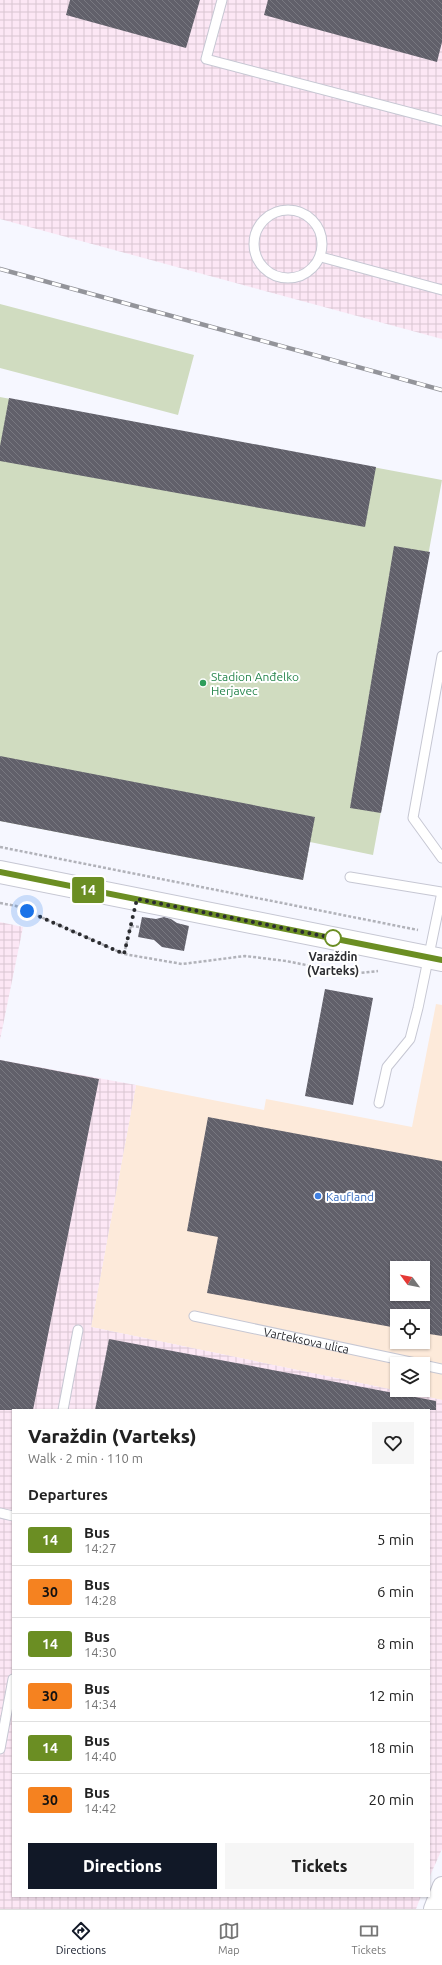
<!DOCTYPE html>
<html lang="en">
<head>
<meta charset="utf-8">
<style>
  :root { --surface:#fff; --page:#f6f6f6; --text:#222; --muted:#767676; --line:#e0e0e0; --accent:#111827 }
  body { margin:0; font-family:Ubuntu,sans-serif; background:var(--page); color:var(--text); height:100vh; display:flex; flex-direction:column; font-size:15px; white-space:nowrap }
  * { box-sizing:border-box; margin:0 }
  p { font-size:13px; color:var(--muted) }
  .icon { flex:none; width:22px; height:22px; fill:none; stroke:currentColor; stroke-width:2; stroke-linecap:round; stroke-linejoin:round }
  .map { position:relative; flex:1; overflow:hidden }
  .sheet { position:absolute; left:12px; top:1409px; width:418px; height:488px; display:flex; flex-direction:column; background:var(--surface); border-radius:0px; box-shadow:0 1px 3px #0004 }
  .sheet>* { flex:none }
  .badge { padding:0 8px; border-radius:3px; font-size:14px; line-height:26px }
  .needle { width:26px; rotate:302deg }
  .tools { position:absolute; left:390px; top:1261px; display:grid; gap:8px }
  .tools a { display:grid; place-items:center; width:40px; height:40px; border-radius:0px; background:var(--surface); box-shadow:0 1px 3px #0004; font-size:20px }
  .you { position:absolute; width:20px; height:20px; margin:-10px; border:3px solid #fff; border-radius:50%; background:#1a73e8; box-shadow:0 0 0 6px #1a73e833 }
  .map>.badge { position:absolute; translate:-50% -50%; box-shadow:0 0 0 2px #fff }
  h2 { padding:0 16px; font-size:15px; line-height:36px }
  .round { display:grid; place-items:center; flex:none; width:42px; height:42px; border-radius:0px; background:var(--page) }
  .overview { display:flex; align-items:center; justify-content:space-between; height:68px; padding:0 16px }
  h1 { font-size:19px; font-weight:800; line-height:30px }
  .action { display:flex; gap:8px; margin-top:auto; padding:8px 16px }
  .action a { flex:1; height:46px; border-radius:0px; background:var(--accent); color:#fff; font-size:16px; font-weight:800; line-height:46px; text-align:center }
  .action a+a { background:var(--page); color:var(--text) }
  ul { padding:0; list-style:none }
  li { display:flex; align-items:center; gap:12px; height:52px; padding:0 16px; border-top:1px solid var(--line) }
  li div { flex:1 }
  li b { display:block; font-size:15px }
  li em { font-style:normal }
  li .badge { min-width:44px; font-weight:700; text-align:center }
  .tabs { display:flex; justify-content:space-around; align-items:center; height:56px; border-top:1px solid var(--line); background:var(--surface); font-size:11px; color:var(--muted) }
  .tabs a { display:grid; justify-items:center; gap:2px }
  .tabs .selected { color:var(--accent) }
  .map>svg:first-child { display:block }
  .commercial { fill:#fdeada; fill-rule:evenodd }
  .industrial { fill:url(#industrial-grid) }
  .garden { fill:#d0dcc0 }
  .building { fill:url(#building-back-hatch); fill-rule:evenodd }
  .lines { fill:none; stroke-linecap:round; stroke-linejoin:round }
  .lane-casing { stroke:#c6c7d3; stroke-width:11 }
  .street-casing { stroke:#c6c7d3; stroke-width:20 }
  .secondary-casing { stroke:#c6c7d3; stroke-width:24 }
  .path { stroke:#b1b2b9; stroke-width:2.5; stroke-dasharray:3 2; stroke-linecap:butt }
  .lane { stroke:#fff; stroke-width:9 }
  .street { stroke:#fff; stroke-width:18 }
  .secondary { stroke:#fff; stroke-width:22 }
  .rail-casing { stroke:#93949a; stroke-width:4.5 }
  .rail { stroke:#fff; stroke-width:3; stroke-dasharray:9; stroke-linecap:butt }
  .line-casing { stroke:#fff; stroke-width:9 }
  .line { stroke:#6b8e23; stroke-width:6 }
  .walk { stroke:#2b2c30; stroke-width:4; stroke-dasharray:0 7.2 }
  .leisure-dot { fill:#2e9e5b; stroke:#fff; stroke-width:1.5 }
  .stop-dot { fill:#fff; stroke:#6b8e23; stroke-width:2 }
  .shop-dot { fill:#3f7fe0; stroke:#fff; stroke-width:1.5 }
  .labels { text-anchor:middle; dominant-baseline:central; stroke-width:4; stroke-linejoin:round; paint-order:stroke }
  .leisure-label { font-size:12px; fill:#27864d; stroke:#fff; text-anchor:start }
  .stop-label { font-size:12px; font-weight:bold; fill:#2b2c30; stroke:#fff }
  .shop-label { font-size:12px; fill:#366cbe; stroke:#fff; text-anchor:start }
  .street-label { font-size:12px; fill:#2b2c30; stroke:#fff }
</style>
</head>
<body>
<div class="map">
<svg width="442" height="1909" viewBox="0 0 442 1909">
  <defs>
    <pattern id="industrial-grid" width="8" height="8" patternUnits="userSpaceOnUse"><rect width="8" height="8" fill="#fce7f5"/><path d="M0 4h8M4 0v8" fill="none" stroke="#d8c6d2"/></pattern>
    <pattern id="building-back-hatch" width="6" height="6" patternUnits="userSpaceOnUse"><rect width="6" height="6" fill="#61606a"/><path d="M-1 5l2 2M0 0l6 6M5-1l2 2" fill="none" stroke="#787880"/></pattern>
  </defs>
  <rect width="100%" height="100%" fill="#f6f7ff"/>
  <path class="commercial" d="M436,1004L442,1005V1400L91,1327L136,1085L264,1110L266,1099L412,1127ZM397,1268H423V1294H397ZM397,1316H423V1342H397ZM397,1364H423V1390H397Z"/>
  <path class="industrial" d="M0,0H442V339L0,219Z
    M0,922L23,927L0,1040Z
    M0,1060L136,1085L91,1327L442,1400V1849L429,1878V1410H13V1896H421L416,1909H0Z"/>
  <path class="garden" d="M0,304L194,355L178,415L0,368Z
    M0,397L442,480L373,855L310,842L303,880L0,821Z"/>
  <path class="building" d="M70,0H200L186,48L66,15Z
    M268,0H442V42L437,62L264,15Z
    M9,398L376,467L365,527L0,461V446Z
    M394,546L430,552L381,813L350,808Z
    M0,756L315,817L303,880L0,821Z
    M142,917L156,919L164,917L171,919L177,923L189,926L184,951L162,947L154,940L138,937Z
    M325,989L373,998L353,1105L305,1096Z
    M0,1060L99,1079L33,1410H0Z
    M208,1117L442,1161V1336L423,1333V1316H397V1328L207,1293L218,1237L187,1231ZM397,1268H423V1294H397Z
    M109,1339L436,1401V1410H95Z"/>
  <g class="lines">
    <g class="lane-casing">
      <g id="lane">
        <path d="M222,0L206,59L442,121"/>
        <circle cx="288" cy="244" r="34"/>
        <path d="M321,257L442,290"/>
        <path d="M442,656L413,818L442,858"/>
        <path d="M350,877L442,892L418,1008L410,1039L387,1067L379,1103"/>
        <path id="s1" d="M194,1316L420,1364"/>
        <path d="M423,1365L442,1369"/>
        <path d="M63,1410L78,1330"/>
        <path d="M0,1513L13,1516"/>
        <path d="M0,1749L13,1679"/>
      </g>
    </g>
    <g class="street-casing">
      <path id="street" d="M433,1909L442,1886"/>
    </g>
    <g class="secondary-casing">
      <path id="secondary" d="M0,872L442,960"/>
    </g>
    <path class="path" d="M0,847L418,930
      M0,903L16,906L124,954L182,964L245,956L286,961L351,974L378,971
      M131,926L140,927
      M124,954L132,921"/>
    <use href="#lane" class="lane"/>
    <use href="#street" class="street"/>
    <use href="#secondary" class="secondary"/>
    <g class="rail-casing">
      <path id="rail" d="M0,269L442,390"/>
    </g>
    <use href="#rail" class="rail"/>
  </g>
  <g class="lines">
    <g class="line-casing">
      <path id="line" d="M0,872L442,960"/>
    </g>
    <use href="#line" class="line"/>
    <path class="walk" d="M27,911L124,954L137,899L333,938"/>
  </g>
  <circle class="leisure-dot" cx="203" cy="683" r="4"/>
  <circle class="stop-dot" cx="333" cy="938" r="8"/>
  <circle class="shop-dot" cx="318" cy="1196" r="4"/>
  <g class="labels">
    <g class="leisure-label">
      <text x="211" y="676">Stadion Anđelko<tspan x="211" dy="14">Herjavec</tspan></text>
    </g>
    <g class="stop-label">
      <text x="333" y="956">Varaždin<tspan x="333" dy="14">(Varteks)</tspan></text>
    </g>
    <g class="shop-label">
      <text x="326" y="1196">Kaufland</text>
    </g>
    <g class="street-label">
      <text stroke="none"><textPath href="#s1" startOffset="115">Varteksova ulica</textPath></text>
    </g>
  </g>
</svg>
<div class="tools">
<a><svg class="needle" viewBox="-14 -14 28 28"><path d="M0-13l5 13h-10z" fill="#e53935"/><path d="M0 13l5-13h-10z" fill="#767676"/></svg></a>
<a><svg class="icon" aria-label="locate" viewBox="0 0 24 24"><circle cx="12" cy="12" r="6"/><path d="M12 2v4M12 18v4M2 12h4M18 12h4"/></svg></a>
<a><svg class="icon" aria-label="layers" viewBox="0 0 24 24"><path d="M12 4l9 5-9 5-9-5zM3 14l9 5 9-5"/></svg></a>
</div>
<div class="you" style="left:27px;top:911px"></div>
<b class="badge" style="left:88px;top:890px;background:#6b8e23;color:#fff">14</b>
<section class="sheet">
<div class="overview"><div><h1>Varaždin (Varteks)</h1><p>Walk · 2 min · 110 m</p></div><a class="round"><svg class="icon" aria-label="heart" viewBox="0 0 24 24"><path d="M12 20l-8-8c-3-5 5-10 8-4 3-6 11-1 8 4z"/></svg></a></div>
<h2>Departures</h2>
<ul>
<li><span class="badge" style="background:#6b8e23;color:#fff">14</span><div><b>Bus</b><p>14:27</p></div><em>5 min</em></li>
<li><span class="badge" style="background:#f58220;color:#111">30</span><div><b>Bus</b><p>14:28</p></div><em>6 min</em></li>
<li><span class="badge" style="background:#6b8e23;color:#fff">14</span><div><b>Bus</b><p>14:30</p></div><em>8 min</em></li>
<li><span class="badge" style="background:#f58220;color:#111">30</span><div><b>Bus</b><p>14:34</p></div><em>12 min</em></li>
<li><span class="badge" style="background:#6b8e23;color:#fff">14</span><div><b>Bus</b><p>14:40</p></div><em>18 min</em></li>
<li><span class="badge" style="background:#f58220;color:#111">30</span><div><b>Bus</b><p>14:42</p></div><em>20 min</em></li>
</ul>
<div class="action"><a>Directions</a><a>Tickets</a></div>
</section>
</div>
<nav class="tabs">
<a class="selected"><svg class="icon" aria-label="directions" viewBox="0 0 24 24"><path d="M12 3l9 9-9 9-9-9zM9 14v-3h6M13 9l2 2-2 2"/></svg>Directions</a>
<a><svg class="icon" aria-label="map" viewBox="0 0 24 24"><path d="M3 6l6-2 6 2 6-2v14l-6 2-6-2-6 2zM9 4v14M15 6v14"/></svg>Map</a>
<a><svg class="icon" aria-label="tickets" viewBox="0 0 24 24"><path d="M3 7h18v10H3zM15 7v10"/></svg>Tickets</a>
</nav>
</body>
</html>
